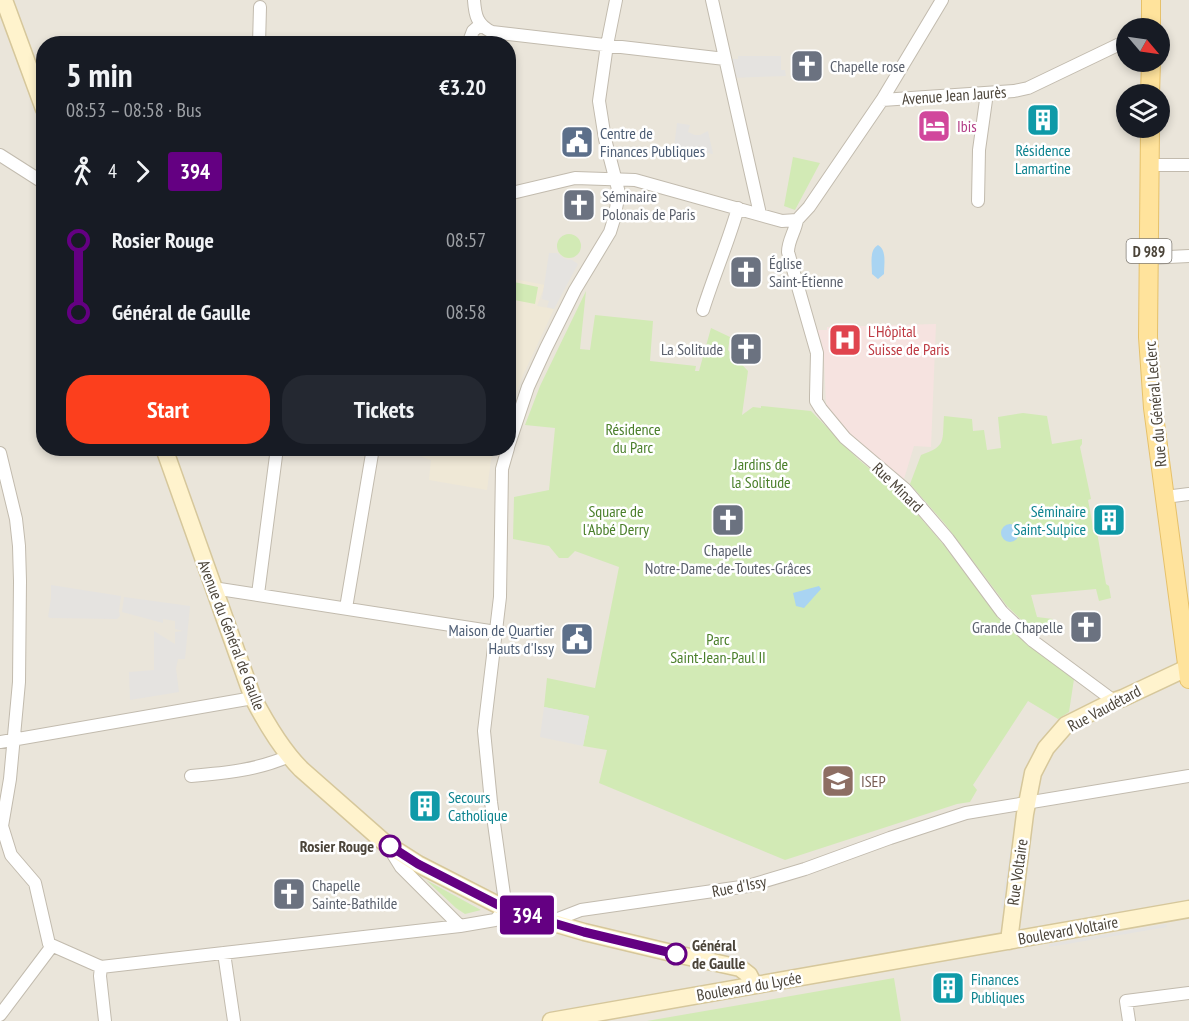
<!DOCTYPE html>
<html lang="en">
<head>
<meta charset="utf-8">
<style>
  :root { --surface:#171b24; --page:#242831; --text:#f1f3f6; --muted:#9ea1a6; --accent:#fc3f1d }
  body { margin:0; font-family:"PT Sans Narrow",sans-serif; background:var(--page); color:var(--text); height:100vh; display:flex; flex-direction:column; font-size:22px; white-space:nowrap }
  * { box-sizing:border-box; margin:0 }
  p { font-size:20px; color:var(--muted) }
  .icon { flex:none; width:33px; height:33px; fill:none; stroke:currentColor; stroke-width:2; stroke-linecap:round; stroke-linejoin:round }
  .map { position:relative; flex:1; overflow:hidden }
  .details { position:absolute; left:36px; top:36px; width:480px; height:420px; display:flex; flex-direction:column; background:var(--surface); border-radius:24px; box-shadow:0 3px 9px #0003 }
  .details>* { flex:none }
  .badge { padding:0 12px; border-radius:4px; font-size:21px; line-height:39px }
  .needle { width:39px; rotate:119deg }
  .controls { position:absolute; left:1116px; top:18px; display:grid; gap:12px }
  .controls a { display:grid; place-items:center; width:54px; height:54px; border-radius:50%; background:var(--surface); box-shadow:0 3px 9px #0003; font-size:30px }
  .map>.badge { position:absolute; translate:-50% -50%; box-shadow:0 0 0 3px #fff }
  .legs { display:flex; align-items:center; gap:9px; height:66px; padding:0 30px; font-size:20px }
  .legs p { margin-inline-start:auto }
  .overview { display:flex; align-items:center; justify-content:space-between; height:102px; padding:0 30px }
  h1 { font-size:33px; font-weight:800; line-height:45px }
  .button { display:flex; gap:12px; margin-top:auto; padding:12px 30px }
  .button a { flex:1; height:69px; border-radius:24px; background:var(--accent); color:#fff; font-size:24px; font-weight:800; line-height:69px; text-align:center }
  .button a+a { background:var(--page); color:var(--text) }
  ul { padding:0 30px; list-style:none }
  li { display:flex; align-items:center; gap:21px; height:72px; font-size:22px }
  li i { display:grid; place-items:center; width:9px; height:100%; margin:0 8px; background:currentColor }
  li i::after { content:''; width:15px; height:15px; margin:-8px; border:4px solid; border-radius:50%; background:var(--surface) }
  li p { margin-inline-start:auto }
  li:first-child i { background:linear-gradient(#0000 50%,currentColor 0) }
  li:last-child i { background:linear-gradient(currentColor 50%,#0000 0) }
  .map>svg:first-child { display:block }
  .residential { fill:#eae5da; fill-rule:evenodd }
  .education { fill:#efe8d6 }
  .medical { fill:#f6e3e0 }
  .green { fill:#d2eab5 }
  .parking { fill:#e5e3e0 }
  .water { fill:#a9d4f2 }
  .lines { fill:none; stroke-linecap:round; stroke-linejoin:round }
  .street-casing { stroke:#c2bbae; stroke-width:14 }
  .secondary-casing { stroke:#d6c79b; stroke-width:19 }
  .primary-casing { stroke:#e6c16a; stroke-width:20 }
  .street { stroke:#fff; stroke-width:12 }
  .secondary { stroke:#fff3cd; stroke-width:16 }
  .primary { stroke:#ffe39c; stroke-width:18 }
  .line-1-casing { stroke:#fff; stroke-width:14 }
  .line-1 { stroke:#640082; stroke-width:9 }
  .stop-1-dot { fill:#fff; stroke:#640082; stroke-width:3 }
  .labels { text-anchor:middle; dominant-baseline:central; stroke-width:5; stroke-linejoin:round; paint-order:stroke }
  .shield { fill:#fff; stroke:#817c74; stroke-width:1.5 }
  .shield-label { font-size:15px; font-weight:bold; fill:#4b4439 }
  .worship-label { font-size:16px; fill:#5b616d; stroke:#fff; text-anchor:start }
  .street-label { font-size:16px; fill:#4b4439; stroke:#fff }
  .hotel-label { font-size:16px; fill:#b23c85; stroke:#fff; text-anchor:start }
  .service-label { font-size:16px; fill:#4e5e75; stroke:#fff; text-anchor:start }
  .culture-label { font-size:16px; fill:#0d838f; stroke:#fff; text-anchor:start }
  .health-label { font-size:16px; fill:#be3a42; stroke:#fff; text-anchor:start }
  .park-label { font-size:16px; fill:#4a7f2a; stroke:#fff }
  .education-label { font-size:16px; fill:#785e54; stroke:#fff; text-anchor:start }
  .stop-label { font-size:16px; font-weight:bold; fill:#4b4439; stroke:#fff; text-anchor:end }
</style>
</head>
<body>
<div class="map">
<svg width="1189" height="1021" viewBox="0 0 1189 1021">
  <rect width="100%" height="100%" fill="#f6f3ec"/>
  <path class="residential" d="M0,0H1189V1021H0ZM1126,28H1160V62H1126ZM44,44H508V448H44ZM1126,94H1160V128H1126Z"/>
  <path class="education" d="M509,278L545,285L537,306L554,309L524,373L509,411Z
    M400,449H495L491,460L487,490L429,480L431,460Z"/>
  <path class="medical" d="M936,324L931,447L914,446L904,479L859,443L837,421L826,406L824,360L821,340L815,330H827V327Z"/>
  <path class="green" d="M793,157L820,163L795,210L784,206Z
    M557 246a12 12 0 1 1 24 0a12 12 0 1 1-24 0Z
    M509,281L538,287L535,304L509,299Z
    M586,291L580,349L590,350L595,315L653,321L650,361L696,366L695,371H699L711,328L730,337L728,350L748,371L742,415L753,407L761,408V406L811,411L858,459L901,495L943,544L998,617L1029,646L1074,679L1069,712L1058,719L1028,701L973,785L977,790L970,802L957,804L785,860L599,783L607,750L583,746L589,716L544,707L547,678L595,688L619,567L575,551L568,558H559L549,546L513,539L514,497L549,490L555,428L525,425L540,386Z
    M1023,413L1047,416L1052,444L1082,439V444L1080,447L1091,499L1088,500L1094,532H1097L1106,584L1109,586L1111,598L1099,601L1096,589L1031,595L1037,617L1053,619L1037,635L1007,606L945,524L910,484L921,455C947,446 942,441 944,416L972,419L973,431L984,430L987,450L1001,448L998,417Z
    M426,880L481,910L465,914L456,908Z
    M894,978L901,1021H647Z"/>
  <path class="parking" d="M738,56H781V70H785L786,76L729,78L725,59H738Z
    M677,123L690,125L688,132L695,135H700L708,131L713,154L674,148Z
    M549,253H557L565,259L572,260L578,264L554,309L547,307L549,301L542,299Z
    M51,585L121,596L119,611L120,616L117,619L50,618L48,617L51,598Z
    M124,597L190,606L185,659H178L176,668L179,692L130,700L129,672L154,670V631L175,644V632L183,631L175,629V621L163,619V623L122,612Z
    M544,707L589,716L583,746L540,737Z
    M1010,852H1013L1005,909L1001,908Z
    M1166,924L1167,927L1049,947V944Z"/>
  <path class="water" d="M878,245C887,250 884,264 884,274L878,279L872,274C872,264 869,250 878,245Z
    M1001 533a9 9 0 1 1 18 0a9 9 0 1 1-18 0Z
    M819,586L821,589L804,608L796,606L793,593Z"/>
  <g class="lines">
    <g class="street-casing">
      <path id="street" d="M474,0C475,15 477,25 492,32L725,59
        M712,0L760,214
        M259,44L260,7
        M468,44L473,31L481,24
        M882,100L1014,91L1028,88L1126,41
        M0,155L44,183
        M1150,165H1189
        M508,194L575,178L635,180L782,221L797,220
        M978,201L979,150L987,93
        M797,220C795,232 788,240 788,252L817,353L816,396V401L821,409L845,438L905,489L948,539L1002,612L1033,641L1114,701
        M797,220L809,207L882,100L942,0
        M1149,258L1189,256
        M703,310C714,275 728,243 738,208
        M508,447L528,387L546,348L575,290L610,232L614,219L619,193L605,139L599,101L607,45L616,0
        M0,453L16,519L19,546L20,581L19,682L10,779L2,826L0,830
        M1165,497L1189,494
        M213,588L496,632
        M258,594L277,448
        M346,608L373,448
        M0,742L253,698
        M191,776C225,773 258,770 289,756
        M2,826L11,855L35,883L49,944L101,967L460,926L495,920L506,909L491,802L484,731L500,597L502,469L508,448
        M388,846L401,867L460,926
        M550,922L581,910L748,886L805,869L890,838L966,813L1189,776
        M224,953L234,1021
        M101,967L100,976L105,1021
        M0,1015L52,946
        M1129,1021L1126,1001L1189,993"/>
    </g>
    <g class="secondary-casing">
      <path id="secondary" d="M4,0L44,109
        M164,448L253,698C266,723 281,749 301,769L385,843L418,864L506,909L584,932L676,954L740,968L749,975L754,985
        M1009,941L1025,814L1033,773L1046,748L1066,725L1114,701L1123,698L1189,667
        M551,1021L1189,909"/>
    </g>
    <g class="primary-casing">
      <path id="primary" d="M1151,0V28
        M1150,94L1151,62
        M1150,128L1148,337L1153,408L1189,679"/>
    </g>
    <use href="#street" class="street"/>
    <use href="#secondary" class="secondary"/>
    <use href="#primary" class="primary"/>
  </g>
  <g class="lines">
    <g class="line-1-casing">
      <path id="line-1" d="M390,846L418,864L506,909L584,932L676,954"/>
    </g>
    <use href="#line-1" class="line-1"/>
  </g>
  <defs>
    <g id="church-square" transform="scale(1.725)"><rect x="-9" y="-9" width="18" height="18" rx="4" fill="#6b7280" stroke="#fff"/><path d="M-1.2-6h2.4v3.5h3.3v2.4h-3.3V6h-2.4V-.1h-3.3v-2.4h3.3Z" fill="#fff"/></g>
    <g id="building-square" transform="scale(1.725)"><rect x="-9" y="-9" width="18" height="18" rx="4" fill="#0f9aa8" stroke="#fff"/><path d="M-4-6H4V6H1V3H-1V6H-4ZM-2.5-4.3h1.7v1.8h-1.7ZM.8-4.3h1.7v1.8H.8ZM-2.5-1h1.7V.8h-1.7ZM.8-1h1.7V.8H.8Z" fill="#fff"/></g>
    <g id="hotel-square" transform="scale(1.725)"><rect x="-9" y="-9" width="18" height="18" rx="4" fill="#d1479c" stroke="#fff"/><path d="M-6-4.5h1.5V1H6V5H4.5V3h-9V5H-6ZM-4 0a1.8 1.8 0 1 1 3.6 0ZM.5 0V-2.5h3Q6-2.5 6 0Z" fill="#fff"/></g>
    <g id="civic-square" transform="scale(1.725)"><rect x="-9" y="-9" width="18" height="18" rx="4" fill="#5c6f8a" stroke="#fff"/><path d="M-.6-6.5H3V-4.5H.6V-3L4-1V1h2V6H-6V1h2V-1L-.6-3ZM-1.2 2.5V6h2.4V2.5Z" fill="#fff"/></g>
    <g id="hospital-square" transform="scale(1.725)"><rect x="-9" y="-9" width="18" height="18" rx="4" fill="#e0444e" stroke="#fff"/><path d="M-5-5h3v3.5h4V-5h3V5h-3V1.5h-4V5h-3Z" fill="#fff"/></g>
    <g id="university-square" transform="scale(1.725)"><rect x="-9" y="-9" width="18" height="18" rx="4" fill="#8d6e63" stroke="#fff"/><path d="M0-5L7-2L0 1L-7-2ZM-4 1L0 2.5L4 1V4Q0 6-4 4Z" fill="#fff"/></g>
  </defs>
  <g fill-rule="evenodd">
    <use href="#church-square" x="807" y="66"/>
    <use href="#building-square" x="1043" y="120"/>
    <use href="#hotel-square" x="934" y="126"/>
    <use href="#civic-square" x="577" y="142"/>
    <use href="#church-square" x="579" y="205"/>
    <use href="#church-square" x="746" y="272"/>
    <use href="#hospital-square" x="845" y="340"/>
    <use href="#church-square" x="746" y="349"/>
    <use href="#church-square" x="728" y="520"/>
    <use href="#building-square" x="1109" y="520"/>
    <use href="#church-square" x="1086" y="627"/>
    <use href="#civic-square" x="577" y="639"/>
    <use href="#university-square" x="838" y="781"/>
    <use href="#building-square" x="425" y="806"/>
    <use href="#church-square" x="289" y="894"/>
    <use href="#building-square" x="948" y="988"/>
  </g>
  <g class="stop-1-dot">
    <circle cx="390" cy="846" r="10"/>
    <circle cx="676" cy="954" r="10"/>
  </g>
  <g class="labels">
    <rect class="shield" x="1126.5" y="239" width="45" height="24" rx="4.5"/>
    <g class="shield-label">
      <text x="1149" y="251">D 989</text>
    </g>
    <g class="worship-label">
      <text x="830" y="66">Chapelle rose</text>
      <text x="602" y="196">Séminaire<tspan x="602" dy="18">Polonais de Paris</tspan></text>
      <text x="769" y="263">Église<tspan x="769" dy="18">Saint-Étienne</tspan></text>
      <text x="723" y="349" text-anchor="end">La Solitude</text>
      <text x="728" y="550" text-anchor="middle">Chapelle<tspan x="728" dy="18">Notre-Dame-de-Toutes-Grâces</tspan></text>
      <text x="1063" y="627" text-anchor="end">Grande Chapelle</text>
      <text x="312" y="885">Chapelle<tspan x="312" dy="18">Sainte-Bathilde</tspan></text>
    </g>
    <g class="street-label">
      <text transform="translate(954 95) rotate(-4)">Avenue Jean Jaurès</text>
      <text transform="translate(1155 404) rotate(-95)">Rue du Général Leclerc</text>
      <text transform="translate(898 487) rotate(44)">Rue Minard</text>
      <text transform="translate(232 635) rotate(69)">Avenue du Général de Gaulle</text>
      <text transform="translate(1104 708) rotate(-28)">Rue Vaudétard</text>
      <text transform="translate(1017 872) rotate(-82)">Rue Voltaire</text>
      <text transform="translate(739 886) rotate(-11)">Rue d'Issy</text>
      <text transform="translate(1068 930) rotate(-10)">Boulevard Voltaire</text>
      <text transform="translate(749 986) rotate(-10)">Boulevard du Lycée</text>
    </g>
    <g class="hotel-label">
      <text x="957" y="126">Ibis</text>
    </g>
    <g class="service-label">
      <text x="600" y="133">Centre de<tspan x="600" dy="18">Finances Publiques</tspan></text>
      <text x="554" y="630" text-anchor="end">Maison de Quartier<tspan x="554" dy="18">Hauts d'Issy</tspan></text>
    </g>
    <g class="culture-label">
      <text x="1043" y="150" text-anchor="middle">Résidence<tspan x="1043" dy="18">Lamartine</tspan></text>
      <text x="1086" y="511" text-anchor="end">Séminaire<tspan x="1086" dy="18">Saint-Sulpice</tspan></text>
      <text x="448" y="797">Secours<tspan x="448" dy="18">Catholique</tspan></text>
      <text x="971" y="979">Finances<tspan x="971" dy="18">Publiques</tspan></text>
    </g>
    <g class="health-label">
      <text x="868" y="331">L'Hôpital<tspan x="868" dy="18">Suisse de Paris</tspan></text>
    </g>
    <g class="park-label">
      <text x="633" y="429">Résidence<tspan x="633" dy="18">du Parc</tspan></text>
      <text x="761" y="464">Jardins de<tspan x="761" dy="18">la Solitude</tspan></text>
      <text x="616" y="511">Square de<tspan x="616" dy="18">l'Abbé Derry</tspan></text>
      <text x="718" y="639">Parc<tspan x="718" dy="18">Saint-Jean-Paul II</tspan></text>
    </g>
    <g class="education-label">
      <text x="861" y="781">ISEP</text>
    </g>
    <g class="stop-label">
      <text x="374" y="846">Rosier Rouge</text>
      <text x="692" y="945" text-anchor="start">Général<tspan x="692" dy="18">de Gaulle</tspan></text>
    </g>
  </g>
</svg>
<div class="controls">
<a><svg class="needle" viewBox="-14 -14 28 28"><path d="M0-13l5 13h-10z" fill="#e53935"/><path d="M0 13l5-13h-10z" fill="#9ea1a6"/></svg></a>
<a><svg class="icon" aria-label="layers" viewBox="0 0 24 24"><path d="M12 4l9 5-9 5-9-5zM3 14l9 5 9-5"/></svg></a>
</div>
<b class="badge" style="left:527px;top:915px;background:#640082;color:#fff">394</b>
<section class="details">
<div class="overview"><div><h1>5 min</h1><p>08:53 – 08:58 · Bus</p></div><b>€3.20</b></div>
<div class="legs"><svg class="icon" aria-label="walk" viewBox="0 0 24 24"><circle cx="13" cy="4" r="2"/><path d="M13 8l-2 6 4 7M11 14l-3 7M7 12l3-4h3l4 4"/></svg>4<svg class="icon" aria-label="forward" viewBox="0 0 24 24"><path d="M9 5l7 7-7 7"/></svg><b class="badge" style="background:#640082;color:#fff">394</b></div>
<ul>
<li><i style="color:#640082"></i><b>Rosier Rouge</b><p>08:57</p></li>
<li><i style="color:#640082"></i><b>Général de Gaulle</b><p>08:58</p></li>
</ul>
<div class="button"><a>Start</a><a>Tickets</a></div>
</section>
</div>
</body>
</html>
